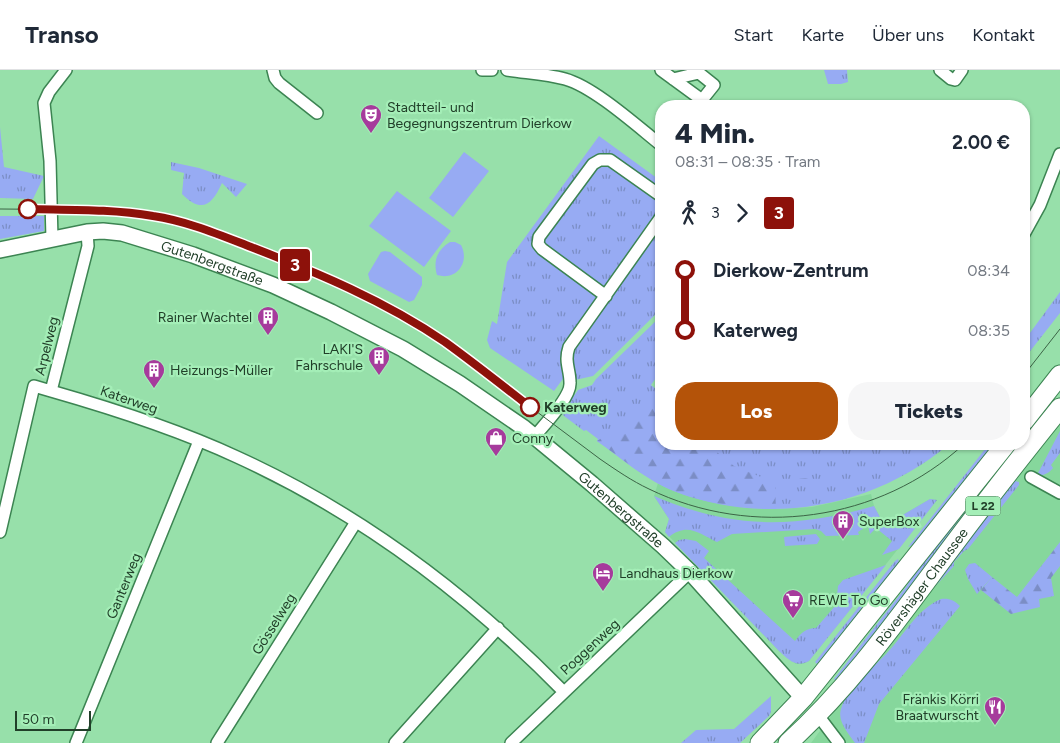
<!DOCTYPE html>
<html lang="de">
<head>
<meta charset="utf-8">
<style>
  :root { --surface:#fff; --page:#f6f6f7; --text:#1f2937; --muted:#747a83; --line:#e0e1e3; --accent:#b45309 }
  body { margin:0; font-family:Figtree,sans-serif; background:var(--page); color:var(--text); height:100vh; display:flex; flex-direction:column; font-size:19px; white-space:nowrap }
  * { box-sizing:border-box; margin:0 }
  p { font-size:16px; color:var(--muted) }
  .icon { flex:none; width:28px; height:28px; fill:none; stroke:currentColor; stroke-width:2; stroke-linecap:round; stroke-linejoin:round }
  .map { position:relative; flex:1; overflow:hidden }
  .details { position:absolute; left:655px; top:30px; width:375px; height:350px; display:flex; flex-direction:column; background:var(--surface); border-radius:20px; box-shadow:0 1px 4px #0004 }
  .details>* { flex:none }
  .badge { padding:0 10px; border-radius:4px; font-size:18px; line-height:32px }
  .scale { position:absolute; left:15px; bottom:12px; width:76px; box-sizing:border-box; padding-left:5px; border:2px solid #213f29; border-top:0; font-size:14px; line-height:18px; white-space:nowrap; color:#213f29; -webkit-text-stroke:4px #a4eeb7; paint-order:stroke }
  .map>.badge { position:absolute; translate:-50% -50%; box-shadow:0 0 0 2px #fff }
  .legs { display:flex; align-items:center; gap:8px; height:55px; padding:0 20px; font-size:16px }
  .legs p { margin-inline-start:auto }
  .summary { display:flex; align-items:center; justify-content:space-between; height:85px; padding:0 20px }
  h1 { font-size:28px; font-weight:800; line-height:38px }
  .action { display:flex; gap:10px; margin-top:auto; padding:10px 20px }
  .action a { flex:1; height:58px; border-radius:20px; background:var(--accent); color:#fff; font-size:20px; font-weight:800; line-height:58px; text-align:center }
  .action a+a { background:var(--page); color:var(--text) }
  ul { padding:0 20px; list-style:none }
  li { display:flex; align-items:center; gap:18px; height:60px; font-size:19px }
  li i { display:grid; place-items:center; width:8px; height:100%; margin:0 6px; background:currentColor }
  li i::after { content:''; width:12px; height:12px; margin:-6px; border:4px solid; border-radius:50%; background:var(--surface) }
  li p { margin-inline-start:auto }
  li:first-child i { background:linear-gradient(#0000 50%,currentColor 0) }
  li:last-child i { background:linear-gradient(currentColor 50%,#0000 0) }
  header { display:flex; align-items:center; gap:30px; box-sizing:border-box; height:70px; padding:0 25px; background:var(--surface); border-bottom:1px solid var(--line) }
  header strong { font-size:24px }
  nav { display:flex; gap:28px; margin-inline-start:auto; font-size:18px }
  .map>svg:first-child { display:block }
  .built { fill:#86d79c }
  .grass { fill:url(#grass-tufts) }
  .forest { fill:url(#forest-firs) }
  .pitch { fill:#97abf3 }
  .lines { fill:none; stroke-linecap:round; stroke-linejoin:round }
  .minor-casing { stroke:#3c8452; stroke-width:14 }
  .tertiary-casing { stroke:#3c8452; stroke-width:18 }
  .primary-casing { stroke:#3c8452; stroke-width:21 }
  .minor { stroke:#fff; stroke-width:11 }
  .tertiary { stroke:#fff; stroke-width:15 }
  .primary { stroke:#fff; stroke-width:19 }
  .tram { stroke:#3c6446; stroke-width:1 }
  .line-1-casing { stroke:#fff; stroke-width:11 }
  .line-1 { stroke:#8d110a; stroke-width:8 }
  .stop-1-dot { fill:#fff; stroke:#8d110a; stroke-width:2.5 }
  .labels { text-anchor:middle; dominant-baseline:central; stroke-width:4.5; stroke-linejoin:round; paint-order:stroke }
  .shield { fill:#a4eeb7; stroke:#487454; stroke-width:1 }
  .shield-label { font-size:12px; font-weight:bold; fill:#213f29 }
  .poi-label { font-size:14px; fill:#213f29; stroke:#a4eeb7; text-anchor:start }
  .street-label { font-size:14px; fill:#213f29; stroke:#a4eeb7 }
  .stop-label { font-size:14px; font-weight:bold; fill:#213f29; stroke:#a4eeb7; text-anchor:start }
</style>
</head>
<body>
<header>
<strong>Transo</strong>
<nav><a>Start</a><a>Karte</a><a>Über uns</a><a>Kontakt</a></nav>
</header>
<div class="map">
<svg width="1060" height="673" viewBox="0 0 1060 673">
  <defs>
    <pattern id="grass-tufts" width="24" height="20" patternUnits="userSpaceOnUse" patternTransform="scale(1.25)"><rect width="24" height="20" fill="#97abf3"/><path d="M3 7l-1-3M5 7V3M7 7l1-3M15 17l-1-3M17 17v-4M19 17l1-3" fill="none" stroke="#7b8dc5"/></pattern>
    <pattern id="forest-firs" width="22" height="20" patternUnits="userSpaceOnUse" patternTransform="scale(1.25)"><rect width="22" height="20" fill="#97abf3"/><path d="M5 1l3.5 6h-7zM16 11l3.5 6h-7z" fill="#7b8dc5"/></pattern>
  </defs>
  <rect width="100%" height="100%" fill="#97e0aa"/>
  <path class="built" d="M1060,352V673H811L845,627Z
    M658,413L674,421L718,433L747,438L776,439L812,437L871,424L874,436L882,451L889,453L930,429L937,430L809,591L803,594H796L779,581L665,462L669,449L654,426Z"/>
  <path class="grass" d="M824,0H847L848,12L841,14H828Z
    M0,57L4,97L44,106L33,129L0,128Z
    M599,66L661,111V239L593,306L575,310L565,306L554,321L490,278L487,270L492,251L497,254L507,192Z
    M171,92L199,98L247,114L236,127L222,113C212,135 202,144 182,124L184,103L171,100Z
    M0,146H44V161L0,169Z
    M1060,222V243L1024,289V271Z
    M661,246V297L659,299L661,301L651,315L661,323V374H792L793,379L822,374H837L838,380L880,374H949C874,438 767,457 674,421C646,410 622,389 597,371L598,369L586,360L584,361L564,346L562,343L578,320L592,315L596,309Z
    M1060,361V383L1051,395L1053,398C1049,403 1044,406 1037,405Z
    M989,374H999L921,471L908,477Z
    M1013,374H1023L838,613L834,609L906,517L928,482Z
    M1015,411L1019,412V415L968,479L964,481L954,492V496L927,525Z
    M654,426C731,459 794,459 874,436L882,451L889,453L930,429L937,430L899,479L882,485L892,471L876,458L870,464L868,455L858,462L859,465L826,466L821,461L815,459L732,464L717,472C699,464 688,452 669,467L665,462L669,449Z
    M816,464L820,469L817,474L785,476L784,467Z
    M685,469L696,471L709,481L704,488L795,571C801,563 806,558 816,558L836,535L838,516L843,510L886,495L809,591C796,598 789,590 779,581L675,473L679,470Z
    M898,489L899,492L817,594L815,592L895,491Z
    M975,493L992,507L977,524L968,509L965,500L969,494Z
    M941,529C949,528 954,530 960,536L879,634L864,673H855C848,663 837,651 841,639C849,615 871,600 887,583C904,565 917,539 941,529Z
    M771,626V642L769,646L740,673H681L696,660L734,659Z"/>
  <path class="forest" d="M658,333L661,335V374H707L734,396L771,411L809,408L775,417L776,439C736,437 693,433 657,413C636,401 617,385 597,371Z
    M1060,472V496L1051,508L1054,526L1039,529L1040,537L1011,544L981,520L992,507L1017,527Z"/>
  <path class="pitch" d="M464,82L489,101L453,147L429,128Z
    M397,121L451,161L424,197L369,156Z
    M450,172H455L461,175C470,192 457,211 437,205C433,191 437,180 450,172Z
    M385,181L390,182L422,207V215L414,230L409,232L370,211L368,204L381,182Z"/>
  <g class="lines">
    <g class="minor-casing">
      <path id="minor" d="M273,0L275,8L279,13L317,43
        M482,0H492
        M507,0C526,3 546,4 565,9C594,17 637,56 661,75
        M661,0L702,30L714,15L699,3L673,9
        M940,0L951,9L955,10L962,0
        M1024,164L1040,135L1060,84
        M52,169L50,91L44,33L49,22L66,0
        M606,226L542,179L538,174L539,167L593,94L600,90H610L661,126
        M51,321C114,339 177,359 237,387C362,444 468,524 564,622
        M535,366C544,355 571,327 570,313C570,299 564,292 569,277L661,147
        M1031,407L1060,423
        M0,462L34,316L51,321L88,176L87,162
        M817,644L839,673
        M76,673L199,371
        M217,673L356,452
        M395,673L498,558
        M511,673L690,502"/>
    </g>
    <g class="tertiary-casing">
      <g id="tertiary">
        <path id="s1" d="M0,180L87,162L103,161L122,163L193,185L273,215L331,242L403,279L460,314L524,358L592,414L663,476L690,502L803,628"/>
      </g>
    </g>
    <g class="primary-casing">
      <g id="primary">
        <path d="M1024,351L1060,305"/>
        <path d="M760,673L803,628L1006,374"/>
        <path id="s2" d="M788,673C851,616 900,546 951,478C986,431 1023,384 1060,338"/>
      </g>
    </g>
    <use href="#minor" class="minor"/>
    <use href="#tertiary" class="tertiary"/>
    <use href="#primary" class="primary"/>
    <path class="tram" d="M0,139L109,140L155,146L195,157L324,206L395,242L445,273L600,389C616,400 632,411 649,419C752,469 880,452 964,374
      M1024,305L1060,259"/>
  </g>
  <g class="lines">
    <g class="line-1-casing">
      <path id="line-1" d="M28,139C70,140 112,139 153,146C187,151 220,165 251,177C318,203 385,231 445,272C474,293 502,315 530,337"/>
    </g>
    <use href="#line-1" class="line-1"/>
  </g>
  <defs>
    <g id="theatre-pin" transform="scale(1.125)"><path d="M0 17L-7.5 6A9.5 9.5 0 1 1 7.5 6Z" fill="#a63b9c" stroke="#a4eeb7"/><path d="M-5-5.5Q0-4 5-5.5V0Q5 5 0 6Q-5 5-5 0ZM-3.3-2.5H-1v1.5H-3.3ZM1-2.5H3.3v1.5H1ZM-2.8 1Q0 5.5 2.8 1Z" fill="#fff"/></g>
    <g id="building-pin" transform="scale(1.125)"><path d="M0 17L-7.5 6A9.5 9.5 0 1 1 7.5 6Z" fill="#a63b9c" stroke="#a4eeb7"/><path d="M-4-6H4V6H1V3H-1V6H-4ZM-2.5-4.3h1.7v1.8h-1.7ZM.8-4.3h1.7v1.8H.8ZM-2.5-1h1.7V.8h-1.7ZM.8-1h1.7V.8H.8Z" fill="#fff"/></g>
    <g id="shop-pin" transform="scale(1.125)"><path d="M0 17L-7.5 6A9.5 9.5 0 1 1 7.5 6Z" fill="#a63b9c" stroke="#a4eeb7"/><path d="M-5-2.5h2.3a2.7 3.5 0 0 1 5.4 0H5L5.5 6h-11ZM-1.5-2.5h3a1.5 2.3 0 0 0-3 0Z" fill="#fff"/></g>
    <g id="hotel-pin" transform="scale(1.125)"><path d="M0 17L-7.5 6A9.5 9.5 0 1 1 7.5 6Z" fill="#a63b9c" stroke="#a4eeb7"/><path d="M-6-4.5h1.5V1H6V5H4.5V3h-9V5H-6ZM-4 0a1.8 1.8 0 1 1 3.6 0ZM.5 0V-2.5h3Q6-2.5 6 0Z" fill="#fff"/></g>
    <g id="supermarket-pin" transform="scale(1.125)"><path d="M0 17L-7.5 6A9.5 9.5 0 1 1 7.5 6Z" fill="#a63b9c" stroke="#a4eeb7"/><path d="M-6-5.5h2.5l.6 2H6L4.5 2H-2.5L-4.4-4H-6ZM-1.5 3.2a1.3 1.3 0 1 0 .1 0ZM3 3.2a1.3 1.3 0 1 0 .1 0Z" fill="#fff"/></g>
    <g id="restaurant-pin" transform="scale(1.125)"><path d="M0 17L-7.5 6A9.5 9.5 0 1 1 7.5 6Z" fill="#a63b9c" stroke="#a4eeb7"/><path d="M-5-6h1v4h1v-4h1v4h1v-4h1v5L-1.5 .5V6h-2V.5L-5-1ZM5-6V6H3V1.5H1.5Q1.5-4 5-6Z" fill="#fff"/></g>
  </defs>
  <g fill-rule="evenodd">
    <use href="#theatre-pin" x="371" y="45"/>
    <use href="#building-pin" x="268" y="247"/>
    <use href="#building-pin" x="379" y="287"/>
    <use href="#building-pin" x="154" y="300"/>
    <use href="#shop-pin" x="496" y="368"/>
    <use href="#building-pin" x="843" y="451"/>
    <use href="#hotel-pin" x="603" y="503"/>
    <use href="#supermarket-pin" x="793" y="530"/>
    <use href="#restaurant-pin" x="995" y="637"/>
  </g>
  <g class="stop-1-dot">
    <circle cx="28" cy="139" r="9"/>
    <circle cx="530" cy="337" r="9"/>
  </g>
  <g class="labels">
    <rect class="shield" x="965.5" y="426.5" width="35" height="19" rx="4"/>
    <g class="shield-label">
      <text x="983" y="436">L 22</text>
    </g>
    <g class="poi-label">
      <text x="387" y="37">Stadtteil- und<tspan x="387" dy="16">Begegnungszentrum Dierkow</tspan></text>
      <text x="252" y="247" text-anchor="end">Rainer Wachtel</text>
      <text x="363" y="279" text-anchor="end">LAKI'S<tspan x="363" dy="16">Fahrschule</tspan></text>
      <text x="170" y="300">Heizungs-Müller</text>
      <text x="512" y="368">Conny</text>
      <text x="859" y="451">SuperBox</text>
      <text x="619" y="503">Landhaus Dierkow</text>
      <text x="809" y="530">REWE To Go</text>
      <text x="979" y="629" text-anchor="end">Fränkis Körri<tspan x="979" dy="16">Braatwurscht</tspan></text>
    </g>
    <g class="street-label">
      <text stroke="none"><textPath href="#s1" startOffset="219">Gutenbergstraße</textPath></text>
      <text transform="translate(47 276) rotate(-76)">Arpelweg</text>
      <text transform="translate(129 330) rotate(19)">Katerweg</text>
      <text stroke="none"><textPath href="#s1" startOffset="700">Gutenbergstraße</textPath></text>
      <text transform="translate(124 516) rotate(-68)">Ganterweg</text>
      <text stroke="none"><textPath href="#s2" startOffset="206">Rövershäger Chaussee</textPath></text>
      <text transform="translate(274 554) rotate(-58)">Gösselweg</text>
      <text transform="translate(590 577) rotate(-43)">Poggenweg</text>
    </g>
    <g class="stop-label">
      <text x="544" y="337">Katerweg</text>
    </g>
  </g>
</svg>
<div class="scale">50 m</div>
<b class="badge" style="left:295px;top:195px;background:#8d110a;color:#fff">3</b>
<section class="details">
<div class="summary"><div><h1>4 Min.</h1><p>08:31 – 08:35 · Tram</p></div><b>2.00 €</b></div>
<div class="legs"><svg class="icon" aria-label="walk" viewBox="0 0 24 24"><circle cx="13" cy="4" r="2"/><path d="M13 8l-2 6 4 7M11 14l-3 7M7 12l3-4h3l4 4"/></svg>3<svg class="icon" aria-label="forward" viewBox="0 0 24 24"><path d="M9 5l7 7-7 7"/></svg><b class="badge" style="background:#8d110a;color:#fff">3</b></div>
<ul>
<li><i style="color:#8d110a"></i><b>Dierkow-Zentrum</b><p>08:34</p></li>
<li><i style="color:#8d110a"></i><b>Katerweg</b><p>08:35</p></li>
</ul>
<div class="action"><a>Los</a><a>Tickets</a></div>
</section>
</div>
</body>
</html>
